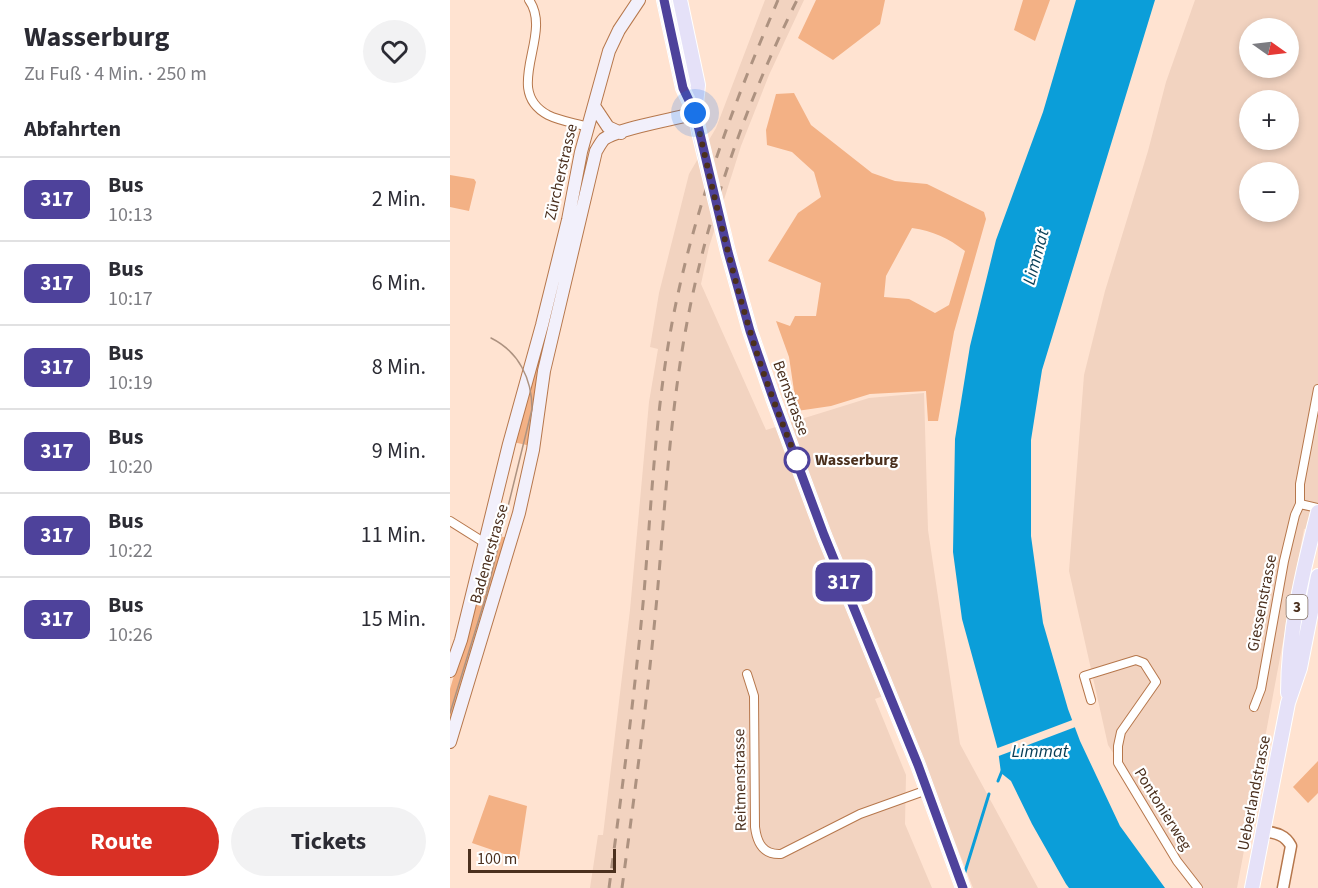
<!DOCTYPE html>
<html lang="de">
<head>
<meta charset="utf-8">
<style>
  :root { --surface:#fff; --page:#f2f2f3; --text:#2b2b33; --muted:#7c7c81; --line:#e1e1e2; --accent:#d93025 }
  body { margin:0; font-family:"Source Sans 3",sans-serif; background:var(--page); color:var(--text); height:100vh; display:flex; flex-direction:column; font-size:22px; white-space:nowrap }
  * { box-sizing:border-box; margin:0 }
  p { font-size:20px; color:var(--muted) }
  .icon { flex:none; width:33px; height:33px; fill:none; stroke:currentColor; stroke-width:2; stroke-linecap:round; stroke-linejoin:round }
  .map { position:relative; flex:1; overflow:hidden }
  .panel { display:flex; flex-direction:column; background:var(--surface); width:450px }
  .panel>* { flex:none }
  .badge { padding:0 12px; border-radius:9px; font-size:21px; line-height:39px }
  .needle { width:39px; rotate:104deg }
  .tools { position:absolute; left:789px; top:18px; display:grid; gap:12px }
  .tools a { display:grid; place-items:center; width:60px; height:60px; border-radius:50%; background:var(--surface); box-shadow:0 3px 9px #0003; font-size:30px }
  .scale { position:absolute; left:18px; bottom:15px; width:148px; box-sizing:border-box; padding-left:6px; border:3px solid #4b301e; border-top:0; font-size:16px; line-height:21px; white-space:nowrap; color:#4b301e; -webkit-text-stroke:4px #fff; paint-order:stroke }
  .you { position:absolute; width:30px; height:30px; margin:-15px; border:4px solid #fff; border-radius:50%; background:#1a73e8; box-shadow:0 0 0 9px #1a73e833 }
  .map>.badge { position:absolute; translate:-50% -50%; box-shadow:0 0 0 3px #fff }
  h2 { padding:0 24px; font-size:22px; line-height:54px }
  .round { display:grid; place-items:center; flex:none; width:63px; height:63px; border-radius:32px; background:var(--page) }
  .head { display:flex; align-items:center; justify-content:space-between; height:102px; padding:0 24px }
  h1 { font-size:28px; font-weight:700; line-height:45px }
  .cta { display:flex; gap:12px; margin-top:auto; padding:12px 24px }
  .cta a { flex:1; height:69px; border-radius:36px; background:var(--accent); color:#fff; font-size:24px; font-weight:700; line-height:69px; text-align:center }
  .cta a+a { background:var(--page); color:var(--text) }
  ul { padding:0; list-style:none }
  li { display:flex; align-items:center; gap:18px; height:84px; padding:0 24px; border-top:2px solid var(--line) }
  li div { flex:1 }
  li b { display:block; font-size:22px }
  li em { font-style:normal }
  li .badge { min-width:66px; font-weight:700; text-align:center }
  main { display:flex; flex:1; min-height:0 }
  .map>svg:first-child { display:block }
  .built { fill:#f2d3c0; fill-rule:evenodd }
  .green { fill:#f3b185; fill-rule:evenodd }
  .water { fill:#0b9ed9 }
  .pier { fill:#ffe3d1 }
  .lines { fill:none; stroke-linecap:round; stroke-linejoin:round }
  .stream { stroke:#0b9ed9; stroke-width:3 }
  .minor-casing { stroke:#b6774c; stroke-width:10 }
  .tertiary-casing { stroke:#b6774c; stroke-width:13 }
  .secondary-casing { stroke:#b6774c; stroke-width:14 }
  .primary-casing { stroke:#fff; stroke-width:16 }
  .minor { stroke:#fff; stroke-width:8 }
  .tertiary { stroke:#fff; stroke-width:10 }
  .secondary { stroke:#f2f0fb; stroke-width:12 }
  .primary { stroke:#e5e1f8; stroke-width:14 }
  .tram { stroke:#ad9280; stroke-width:1.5 }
  .rail { stroke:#ad9280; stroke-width:3; stroke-dasharray:10 10; stroke-linecap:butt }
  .primary-bridge-casing { stroke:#fff; stroke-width:16; stroke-linecap:butt }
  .primary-bridge { stroke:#e5e1f8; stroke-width:14 }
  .line-casing { stroke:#fff; stroke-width:14 }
  .line { stroke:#4e429b; stroke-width:9 }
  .walk { stroke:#4b301e; stroke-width:6; stroke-dasharray:0 10.8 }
  .stop-dot { fill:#fff; stroke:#4e429b; stroke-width:3 }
  .labels { text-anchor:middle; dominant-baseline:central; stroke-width:4.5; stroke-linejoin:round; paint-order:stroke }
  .shield { fill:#fff; stroke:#816e62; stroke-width:1.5 }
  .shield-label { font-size:15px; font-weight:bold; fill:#4b301e }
  .street-label { font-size:16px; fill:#4b301e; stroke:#fff }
  .stop-label { font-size:16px; font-weight:bold; fill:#4b301e; stroke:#fff; text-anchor:start }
  .water-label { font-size:18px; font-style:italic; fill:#073d55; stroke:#fff }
</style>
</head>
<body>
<main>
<section class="panel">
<div class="head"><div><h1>Wasserburg</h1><p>Zu Fuß · 4 Min. · 250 m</p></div><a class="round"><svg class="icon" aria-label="heart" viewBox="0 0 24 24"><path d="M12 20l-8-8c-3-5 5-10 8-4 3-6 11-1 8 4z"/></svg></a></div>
<h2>Abfahrten</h2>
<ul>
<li><span class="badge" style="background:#4e429b;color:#fff">317</span><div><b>Bus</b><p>10:13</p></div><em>2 Min.</em></li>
<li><span class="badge" style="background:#4e429b;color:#fff">317</span><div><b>Bus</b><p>10:17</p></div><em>6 Min.</em></li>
<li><span class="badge" style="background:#4e429b;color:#fff">317</span><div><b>Bus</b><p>10:19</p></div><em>8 Min.</em></li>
<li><span class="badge" style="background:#4e429b;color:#fff">317</span><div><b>Bus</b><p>10:20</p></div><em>9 Min.</em></li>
<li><span class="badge" style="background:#4e429b;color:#fff">317</span><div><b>Bus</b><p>10:22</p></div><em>11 Min.</em></li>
<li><span class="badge" style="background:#4e429b;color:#fff">317</span><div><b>Bus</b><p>10:26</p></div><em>15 Min.</em></li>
</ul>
<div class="cta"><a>Route</a><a>Tickets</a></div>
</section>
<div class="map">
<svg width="868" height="888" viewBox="0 0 868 888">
  <rect width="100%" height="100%" fill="#ffe3d1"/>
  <path class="built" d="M315,0H354L319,75L291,146L259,247L251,284L316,430L419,398L474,393L478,530L510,744L588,888H523L446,691L425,699L456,775L455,824L482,888H140L148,835H153L180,610L199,402L208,349L200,347L209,293L239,174L266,128Z
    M745,0H868V527L854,529L787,888H749L658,745L619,571L634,375L655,291L698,151L716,82ZM800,28H838V68H800ZM800,100H838V140H800ZM800,172H838V212H800Z"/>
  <path class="green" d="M366,0H435L430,24L383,60L348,38Z
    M573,0H600L585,41L564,30Z
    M344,93L361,125L422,173L445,181L477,184L534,212L536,219L504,332L488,421H478L476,391L420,394L381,406L347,411L339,357L326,321L340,326L345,316H366L371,283L318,261L348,213L371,197L364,172L342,152L317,145L316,130L326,94ZM462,228C483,231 498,238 515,251L499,305L485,313L459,299L434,297L436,276Z
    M0,175L24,179L26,182L19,211L0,207Z
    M118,242L81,446L63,442Z
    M40,534L58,538L0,731V689L11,652Z
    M868,761V793L858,803L843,787Z
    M39,795L77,806L69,859L22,843Z"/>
  <path class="water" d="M626,0H705L592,370L581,440V536L593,623L618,709L630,741L670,826L715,888H619L616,884L582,824L561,781L551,773L548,750L512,619L503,552L505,439L520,346L546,240L593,112Z"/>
  <path class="pier" d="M625,719L628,726L546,757L545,749Z"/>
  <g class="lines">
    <path class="stream" d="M548,781L552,771
      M514,875L539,794"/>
    <g class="minor-casing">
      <path id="minor" d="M79,0C104,35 51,90 98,115C110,121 125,123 138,127
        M868,389L850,484V504L868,508
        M0,521L35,543
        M297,674L304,696L305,827C307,843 313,855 331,854L410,814L477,790
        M641,700L634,676L686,660L694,663L706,682L671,732L668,746V763L727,861L748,888
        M804,707L811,689L834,561L845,515L850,504"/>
    </g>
    <g class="tertiary-casing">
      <path id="tertiary" d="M813,831C825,833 835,834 841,846L833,888"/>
    </g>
    <g class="secondary-casing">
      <path id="secondary" d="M144,106L158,127L171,133
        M0,671L11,640L59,444L92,325L118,220L131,152L159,51L169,30L189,0
        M0,742L69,513L83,450L94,371L146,151C148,148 151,142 154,139C169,128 223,120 245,113"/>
    </g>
    <g class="primary-casing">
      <path id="primary" d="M214,0L233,88L245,113L249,132
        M230,0L248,85L245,113
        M278,252L300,331L323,398L374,535L468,765L513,888
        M838,693C838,632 853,570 868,512
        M802,888L838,703L850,668L868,576"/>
    </g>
    <use href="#minor" class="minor"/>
    <use href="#tertiary" class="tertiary"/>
    <use href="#secondary" class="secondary"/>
    <use href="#primary" class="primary"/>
    <path class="tram" d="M0,713L36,596L82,409C82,379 69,352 41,338"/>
    <path class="rail" d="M159,888C172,790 185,692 194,593C202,496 206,398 226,303C248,198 286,98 328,0
      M172,888C185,791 198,694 207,597C216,495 221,393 243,293C265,191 301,93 347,0"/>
    <g class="primary-bridge-casing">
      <path id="primary-bridge" d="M249,132L278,252"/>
    </g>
    <use href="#primary-bridge" class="primary-bridge"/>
  </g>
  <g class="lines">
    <g class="line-casing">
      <path id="line" d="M214,0L233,88L245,113L278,252L300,331L323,398L374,535L468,765L513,888"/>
    </g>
    <use href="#line" class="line"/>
    <path class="walk" d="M245,113C262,186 278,259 300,331C313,375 330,418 347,460"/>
  </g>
  <circle class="stop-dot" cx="347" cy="460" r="12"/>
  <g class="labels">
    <rect class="shield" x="836.5" y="595" width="21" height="24" rx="4.5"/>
    <g class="shield-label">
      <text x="847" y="607">3</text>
    </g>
    <g class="street-label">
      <text transform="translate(111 172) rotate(-77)">Zürcherstrasse</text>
      <text transform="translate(341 398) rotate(70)">Bernstrasse</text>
      <text transform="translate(39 554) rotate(-74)">Badenerstrasse</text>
      <text transform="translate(812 603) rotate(-79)">Giessenstrasse</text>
      <text transform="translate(290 780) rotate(-91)">Reitmenstrasse</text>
      <text transform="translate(804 793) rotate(-79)">Ueberlandstrasse</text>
      <text transform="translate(713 809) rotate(58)">Pontonierweg</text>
    </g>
    <g class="stop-label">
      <text x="365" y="460">Wasserburg</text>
    </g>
    <g class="water-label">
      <text transform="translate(586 257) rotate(-75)">Limmat</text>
      <text x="590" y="751">Limmat</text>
    </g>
  </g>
</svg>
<div class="tools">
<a><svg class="needle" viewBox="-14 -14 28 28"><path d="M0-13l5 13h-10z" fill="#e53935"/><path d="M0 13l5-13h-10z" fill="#7c7c81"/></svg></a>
<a>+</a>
<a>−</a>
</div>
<div class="scale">100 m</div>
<div class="you" style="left:245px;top:113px"></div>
<b class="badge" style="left:394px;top:582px;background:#4e429b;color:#fff">317</b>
</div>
</main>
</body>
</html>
